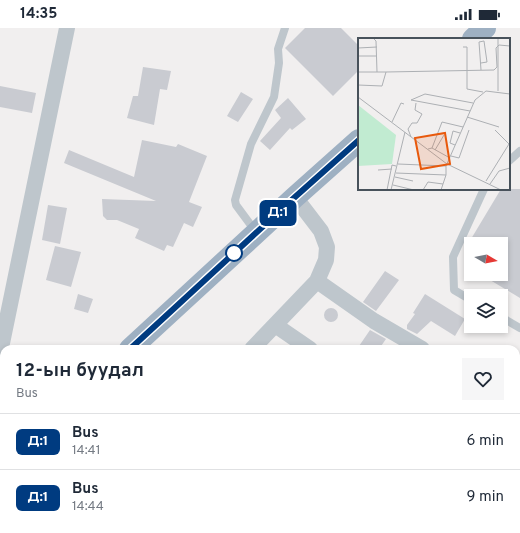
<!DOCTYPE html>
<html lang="en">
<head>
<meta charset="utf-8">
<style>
  :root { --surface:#fff; --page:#f6f6f7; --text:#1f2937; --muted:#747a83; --line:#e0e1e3 }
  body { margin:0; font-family:Overpass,sans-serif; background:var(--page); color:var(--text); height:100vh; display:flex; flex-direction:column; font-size:15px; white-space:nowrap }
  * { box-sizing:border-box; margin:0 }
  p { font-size:13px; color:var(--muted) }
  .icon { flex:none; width:22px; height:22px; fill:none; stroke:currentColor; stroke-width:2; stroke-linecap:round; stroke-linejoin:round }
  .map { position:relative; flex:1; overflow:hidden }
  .sheet { position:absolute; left:0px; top:317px; width:520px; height:188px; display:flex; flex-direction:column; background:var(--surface); border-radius:12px 12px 0 0; box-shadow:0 2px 6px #0003 }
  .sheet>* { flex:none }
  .badge { padding:0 8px; border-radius:6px; font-size:14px; line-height:26px }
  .needle { width:26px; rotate:100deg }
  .buttons { position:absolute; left:464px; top:209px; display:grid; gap:8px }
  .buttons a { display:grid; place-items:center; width:44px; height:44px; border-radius:0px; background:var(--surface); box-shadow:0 2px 6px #0003; font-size:20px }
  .map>.badge { position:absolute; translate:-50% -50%; box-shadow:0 0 0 2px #fff }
  .round { display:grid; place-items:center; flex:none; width:42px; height:42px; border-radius:0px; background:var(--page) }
  .overview { display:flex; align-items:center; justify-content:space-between; height:68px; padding:0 16px }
  h1 { font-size:19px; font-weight:700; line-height:30px }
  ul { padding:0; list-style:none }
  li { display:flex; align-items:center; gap:12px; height:56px; padding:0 16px; border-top:1px solid var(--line) }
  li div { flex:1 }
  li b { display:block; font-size:15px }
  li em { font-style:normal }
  li .badge { min-width:44px; font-weight:700; text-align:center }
  .status { display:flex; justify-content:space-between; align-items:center; height:28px; padding:0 20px; background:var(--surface); direction:ltr }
  .status svg { height:11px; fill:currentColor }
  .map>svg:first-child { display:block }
  .building { fill:#c9cbd1 }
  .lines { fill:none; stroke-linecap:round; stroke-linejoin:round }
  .service { stroke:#bec6cc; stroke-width:8 }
  .minor { stroke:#bec6cc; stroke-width:16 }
  .tertiary { stroke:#bec6cc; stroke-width:19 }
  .trunk { stroke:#9eb0c2; stroke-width:22 }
  .line-casing { stroke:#fff; stroke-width:9 }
  .line { stroke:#003b80; stroke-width:6 }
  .stop-dot { fill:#fff; stroke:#003b80; stroke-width:2 }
  .inset-road { fill:none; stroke:#adb0b4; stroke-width:1 }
  .view { fill:#e8590c; fill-opacity:0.15; stroke:#e8590c; stroke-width:2 }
  .inset-edge { fill:none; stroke:#48525b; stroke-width:2 }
</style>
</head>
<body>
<div class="status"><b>14:35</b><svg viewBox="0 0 49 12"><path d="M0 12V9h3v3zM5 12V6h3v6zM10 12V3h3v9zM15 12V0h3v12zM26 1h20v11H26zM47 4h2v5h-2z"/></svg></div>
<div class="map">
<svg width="520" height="505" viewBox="0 0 520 505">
  <rect width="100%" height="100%" fill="#f1efef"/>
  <path class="building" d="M305,0H341L359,18V42L333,68L285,20Z
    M143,39L171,43L167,62L160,61L154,97L127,90L133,68H138Z
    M0,58L36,65L32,85L0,79Z
    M241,64L253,71L238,94L227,88Z
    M288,70L306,91L292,102L290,100L270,122L260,113L281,90L275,82Z
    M142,112L176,119L178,116L207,128L189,174L202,179L193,199L184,195L173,219L167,217L164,223L135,210L139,201L117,192H107L103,188L102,171L156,173L64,135L69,122L134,149Z
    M501,161H520V270L480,246H501V216H468Z
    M48,177L67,180L60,216L42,212Z
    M55,218L81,224L71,259L46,252Z
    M385,243L399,252L376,283L363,274Z
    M78,266L93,271L88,285L74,281Z
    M425,266L465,291L455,308L431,293L417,306L407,301V297L415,286L413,285Z
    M324 287a7 7 0 1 1 14 0a7 7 0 1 1-14 0Z
    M370,302L386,311L379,321H357Z"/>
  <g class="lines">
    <path class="service" d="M509,133L520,123
      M256,204L236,177L235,172L251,116L274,69L279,35L278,21L285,0
      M471,272L454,262L453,229L484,161
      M501,289L520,300"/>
    <path class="minor" d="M317,253L374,293L422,321
      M275,297L310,321
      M252,321L317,253L326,232L327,219L321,203L295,169
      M0,325L67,0
      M516,377L520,380
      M95,505L98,501"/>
    <path class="tertiary" d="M81,501L86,505"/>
    <path class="trunk" d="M473,11L485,0
      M130,321L295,169L359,112
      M0,440L4,437"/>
  </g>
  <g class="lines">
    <g class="line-casing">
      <path id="line" d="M130,321L295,169L359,112"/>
    </g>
    <use href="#line" class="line"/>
  </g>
  <circle class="stop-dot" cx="234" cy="225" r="8"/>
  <g transform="translate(358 10)">
    <rect width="152" height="152" fill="#f1efef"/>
    <path d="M0,67L38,97L34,126L0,128Z" fill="#c1ebd1"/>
    <path class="inset-road" d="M15,0L18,3L19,34M140,0V53M105,9H109V51L125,54M0,10L19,9M0,18H19M123,32L121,4L126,3L129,24L123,25M0,34H28M0,47L24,48L28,34L136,32L139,29L138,10L141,7L152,8M0,59L89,126L143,152M53,62L67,56L115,65M53,62L112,73M109,79L141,89M34,84L43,65L46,66M53,99L50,91L54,85H59L64,76L57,72L58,65M97,107L92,105L95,93L102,95M74,110L84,84L105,89M70,111L74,110L92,120M77,112L86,97M93,118L101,120L111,92M40,126L88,128L117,62L128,53L152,56M20,132L34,131M38,135L88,137M37,139L55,143M128,143L151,106L137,92M132,146L141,133L152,130M35,147L56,152M29,152L34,127L38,128M33,152L47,94M65,152L70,144L85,146M83,152L88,137V128"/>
    <path class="view" d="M87,95L92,126L63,131L57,100Z"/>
    <rect width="152" height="152" class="inset-edge"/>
  </g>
</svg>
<div class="buttons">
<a><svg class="needle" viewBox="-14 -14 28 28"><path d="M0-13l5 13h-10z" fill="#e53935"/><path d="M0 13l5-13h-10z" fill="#747a83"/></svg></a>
<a><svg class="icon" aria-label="layers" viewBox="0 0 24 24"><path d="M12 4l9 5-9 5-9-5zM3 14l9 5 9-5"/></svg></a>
</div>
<b class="badge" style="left:278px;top:185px;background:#003b80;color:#fff">Д:1</b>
<section class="sheet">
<div class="overview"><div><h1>12-ын буудал</h1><p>Bus</p></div><a class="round"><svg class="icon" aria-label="heart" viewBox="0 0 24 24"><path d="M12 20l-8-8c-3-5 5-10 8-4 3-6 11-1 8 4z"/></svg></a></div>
<ul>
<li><span class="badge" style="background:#003b80;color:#fff">Д:1</span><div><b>Bus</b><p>14:41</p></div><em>6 min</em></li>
<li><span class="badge" style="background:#003b80;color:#fff">Д:1</span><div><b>Bus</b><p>14:44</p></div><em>9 min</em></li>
</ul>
</section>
</div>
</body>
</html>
